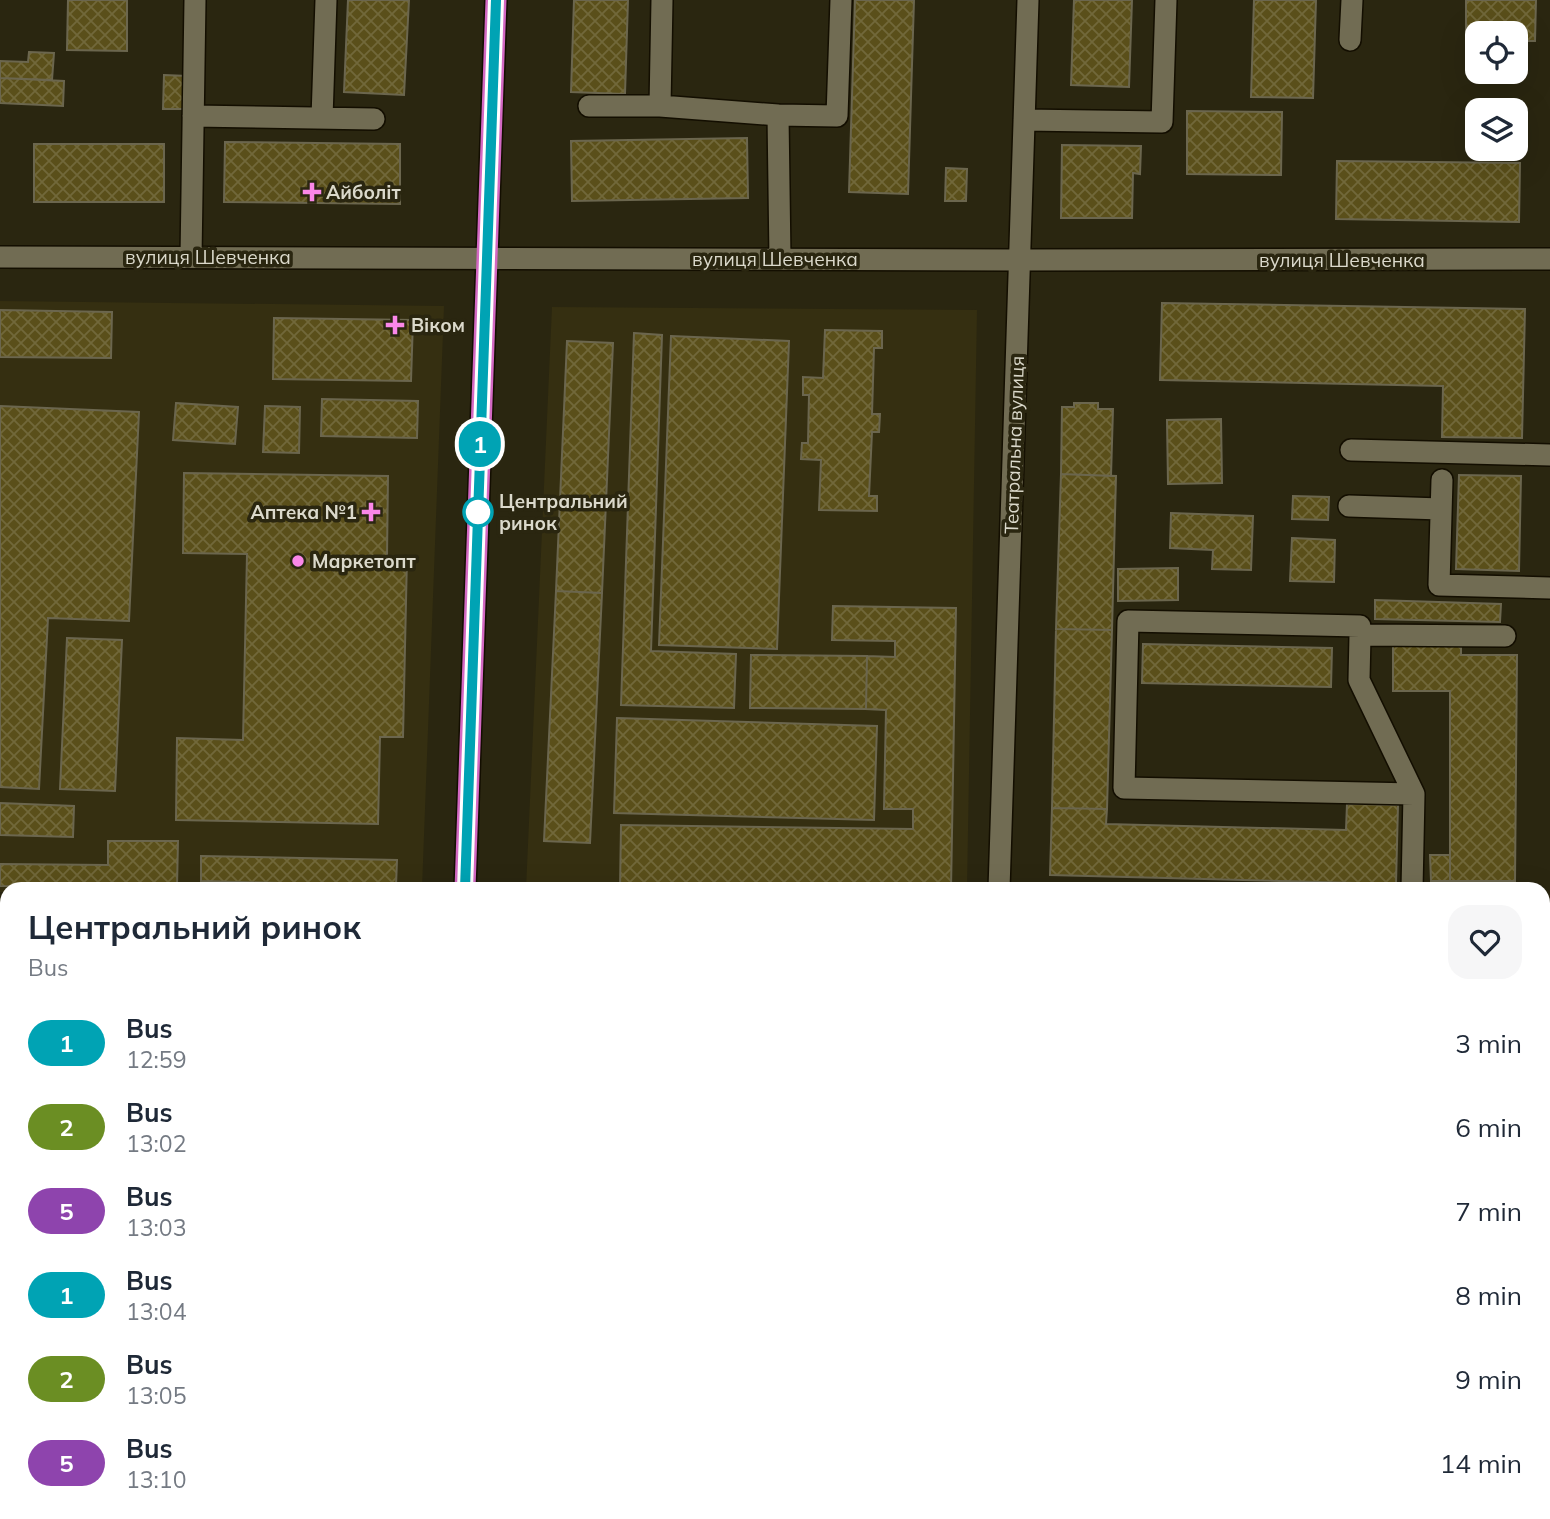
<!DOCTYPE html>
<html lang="en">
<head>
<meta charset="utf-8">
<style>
  :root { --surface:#fff; --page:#f6f6f7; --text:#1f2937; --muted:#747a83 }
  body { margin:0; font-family:Mulish,sans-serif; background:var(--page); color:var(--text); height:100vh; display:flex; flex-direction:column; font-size:26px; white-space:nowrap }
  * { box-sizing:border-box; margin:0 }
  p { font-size:23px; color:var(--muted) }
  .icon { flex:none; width:38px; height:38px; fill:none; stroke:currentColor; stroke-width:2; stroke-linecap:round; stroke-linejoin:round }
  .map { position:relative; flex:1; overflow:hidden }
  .drawer { position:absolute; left:0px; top:882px; width:1550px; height:637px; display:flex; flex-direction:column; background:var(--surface); border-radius:21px 21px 0 0; box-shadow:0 7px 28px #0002 }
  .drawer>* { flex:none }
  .badge { padding:0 14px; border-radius:23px; font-size:24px; line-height:46px }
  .fabs { position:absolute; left:1465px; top:21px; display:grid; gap:14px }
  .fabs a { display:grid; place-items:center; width:63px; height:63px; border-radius:14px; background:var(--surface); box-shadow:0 7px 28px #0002; font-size:35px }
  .map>.badge { position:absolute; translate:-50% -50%; box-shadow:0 0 0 4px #fff }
  .round { display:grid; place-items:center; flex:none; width:74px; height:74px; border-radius:21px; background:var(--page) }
  .overview { display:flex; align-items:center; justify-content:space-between; height:119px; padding:0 28px }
  h1 { font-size:33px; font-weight:700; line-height:52px }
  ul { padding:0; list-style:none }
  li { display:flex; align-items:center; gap:21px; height:84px; padding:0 28px }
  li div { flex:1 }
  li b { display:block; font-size:26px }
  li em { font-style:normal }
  li .badge { min-width:77px; font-weight:700; text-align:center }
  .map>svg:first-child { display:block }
  .built { fill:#352f11 }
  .park { fill:url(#park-dots) }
  .building { fill:url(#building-cross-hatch); stroke:#6b664e; stroke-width:2 }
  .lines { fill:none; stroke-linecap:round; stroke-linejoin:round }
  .minor-casing { stroke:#130e00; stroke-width:24 }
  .major-casing { stroke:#130e00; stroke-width:24 }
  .highway-casing { stroke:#130e00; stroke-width:24 }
  .path { stroke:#8b8876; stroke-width:4.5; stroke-dasharray:7 3.5; stroke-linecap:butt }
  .minor { stroke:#716c53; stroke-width:21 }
  .major { stroke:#ac6a96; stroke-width:21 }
  .highway { stroke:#d368c3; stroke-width:21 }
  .line-casing { stroke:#fff; stroke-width:16 }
  .line { stroke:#00a3b4; stroke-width:10 }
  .poi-dot { fill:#fa87e8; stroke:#2a2610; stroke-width:2.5 }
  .stop-dot { fill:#fff; stroke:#00a3b4; stroke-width:3.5 }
  .labels { text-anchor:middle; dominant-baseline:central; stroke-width:7; stroke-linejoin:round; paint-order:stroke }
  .poi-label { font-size:19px; font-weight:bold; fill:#dbd9cb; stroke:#2a2610; text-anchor:start }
  .street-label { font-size:19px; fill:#dbd9cb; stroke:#2a2610 }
  .stop-label { font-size:19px; font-weight:bold; fill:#dbd9cb; stroke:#2a2610; text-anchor:start }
</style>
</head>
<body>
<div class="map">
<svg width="1550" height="1519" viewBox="0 0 1550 1519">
  <defs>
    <pattern id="park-dots" width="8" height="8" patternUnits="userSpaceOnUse" patternTransform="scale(1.75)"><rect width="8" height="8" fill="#382f00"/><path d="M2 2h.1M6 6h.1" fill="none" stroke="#544d24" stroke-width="1.8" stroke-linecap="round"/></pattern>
    <pattern id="building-cross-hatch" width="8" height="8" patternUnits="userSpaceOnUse" patternTransform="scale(1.75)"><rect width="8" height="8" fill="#5a4f1a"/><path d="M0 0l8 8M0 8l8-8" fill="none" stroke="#71683a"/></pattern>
  </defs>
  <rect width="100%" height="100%" fill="#2a2610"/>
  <path class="built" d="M0,301L444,306L422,889H7V892H0Z
    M552,307L977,310L967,889H526Z"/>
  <path class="park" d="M1544,1061L1550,1065V1519H1302V1512H1544Z"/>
  <path class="building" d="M68,0H127V51L67,50Z
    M348,0H409L404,95L344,92Z
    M574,0H628L625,94L571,92Z
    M855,0H914L908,194L849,192Z
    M1074,0H1132L1129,87L1071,85Z
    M1254,0H1316L1313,98L1251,97Z
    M1466,0H1536L1535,41H1516V33H1477V41H1466Z
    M29,52L54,53L52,80L0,78V61L28,62Z
    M164,75L187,76V109H163Z
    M0,78L64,81L63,106L0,103Z
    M1187,111L1282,112L1281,175L1187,174Z
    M747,138L748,198L572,201L571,141Z
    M225,142L400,144V204L224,202Z
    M34,144H164V202H34Z
    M1062,145L1141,146L1140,174L1133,173L1132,218H1061Z
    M1337,161L1520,163L1519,222L1336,219Z
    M946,168L967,169L966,201H945Z
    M1162,303L1525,309L1522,438L1442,437L1443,386L1160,380Z
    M0,310L112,312L111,358L0,357Z
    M274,318L413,320L411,381L273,379Z
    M825,330L882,331V348H874L872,414H880L879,432H872L869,496H877V511L819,510L821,460L801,459L802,443H808L809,395H803V377L823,378Z
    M634,333L662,335L651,651L736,654L734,708L621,705Z
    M671,336L789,341L777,649L659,645Z
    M567,341L613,343L602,593L556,591Z
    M322,399L418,401L417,438L321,436Z
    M176,403L238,407L235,444L173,440Z
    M1074,403H1098V409H1113L1111,476L1061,474L1062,407H1074Z
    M0,406L139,412L129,621L48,618L39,789L0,787Z
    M265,406L300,407L299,453L263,452Z
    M1221,419L1222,483L1168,484L1167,420Z
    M184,473L388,476L387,557H407L403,737H380L378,824L176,820L177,738L243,740L247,554L183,553Z
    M1061,474L1116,476L1112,630L1056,629Z
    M1459,475L1521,476L1519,571L1456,569Z
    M1293,496L1329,497L1328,520L1292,519Z
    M1171,513L1253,516L1251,570L1212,569L1213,550L1170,548Z
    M1292,538L1335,540L1334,582L1290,581Z
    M1178,568V600L1118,601V569Z
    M556,591L602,593L590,843L544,841Z
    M1375,600L1501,604L1500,622L1375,619Z
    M833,606L956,608L951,889H620L621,825L913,829V809H884L886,710L866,709L867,656L895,657V641L832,640Z
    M1056,629L1112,630L1107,809L1052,808Z
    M67,638L122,640L115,791L60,789Z
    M1393,642L1461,643V655H1517L1515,881H1450V691H1393Z
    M1143,644L1332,648L1331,687L1142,683Z
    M751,655L867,656L866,709L750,708Z
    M617,718L877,726L874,820L614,813Z
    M0,803L74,806L73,837L0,835Z
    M1347,804L1398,805L1396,884L1050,875L1052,808L1107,809L1106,824L1346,830Z
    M108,841H178L177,887L0,886V864L108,865Z
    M1430,855H1450V881H1431Z
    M201,856L397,860L396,886L201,881Z
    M0,1012H7V1070H0Z
    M0,1321H7V1380H0Z
    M298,1512H356L355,1519H298Z
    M533,1512H627V1519H533Z
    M671,1512H732V1519H671Z
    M754,1512H943V1519H754Z
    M1133,1512H1281V1519L1133,1517Z"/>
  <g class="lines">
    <g class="minor-casing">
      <path id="minor" d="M1350,40L1352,0
        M589,106H660L778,115L780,259
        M660,106L662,0
        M778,115L837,116L841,0
        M193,116L374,119
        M322,118L326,0
        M1024,120L1162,122L1166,0
        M0,257L1020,260L1550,259
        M191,257L195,0
        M1351,450L1550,455
        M1442,480L1439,585L1550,588
        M1349,506L1441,509
        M1360,635L1359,680L1414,794L1412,889
        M1414,794L1124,788L1128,621L1360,626V635L1505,636
        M999,889L1028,0
        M0,928H7
        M1544,1041L1550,1045
        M0,1103H7
        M0,1421H7
        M261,1519V1512
        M990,1519V1512"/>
    </g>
    <g class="major-casing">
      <path id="major" d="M439,1519V1512"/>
    </g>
    <g class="highway-casing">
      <path id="highway" d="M465,889L496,0
        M1544,929L1550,928"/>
    </g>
    <path class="path" d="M1544,1080L1550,1084
      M1550,1363L1544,1366L1550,1373"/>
    <use href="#minor" class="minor"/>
    <use href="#major" class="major"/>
    <use href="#highway" class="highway"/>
  </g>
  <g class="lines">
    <g class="line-casing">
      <path id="line" d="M465,889L496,0"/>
    </g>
    <use href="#line" class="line"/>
  </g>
  <g class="poi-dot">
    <path d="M308.5 181.5h7v7h7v7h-7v7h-7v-7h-7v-7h7z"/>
    <path d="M391.5 314.5h7v7h7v7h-7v7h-7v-7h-7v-7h7z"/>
    <path d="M367.5 501.5h7v7h7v7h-7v7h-7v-7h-7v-7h7z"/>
    <circle cx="298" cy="561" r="7"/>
  </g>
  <circle class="stop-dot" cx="478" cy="512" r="14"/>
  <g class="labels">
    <g class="poi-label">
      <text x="326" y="192">Айболіт</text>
      <text x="411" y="325">Віком</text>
      <text x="357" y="512" text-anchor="end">Аптека №1</text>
      <text x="312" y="561">Маркетопт</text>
    </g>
    <g class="street-label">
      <text x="208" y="257">вулиця Шевченка</text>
      <text x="775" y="259">вулиця Шевченка</text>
      <text x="1342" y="260">вулиця Шевченка</text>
      <text transform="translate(1014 445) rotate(-88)">Театральна вулиця</text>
    </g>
    <g class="stop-label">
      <text x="499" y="501">Центральний<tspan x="499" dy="22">ринок</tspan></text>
    </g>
  </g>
</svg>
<div class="fabs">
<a><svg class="icon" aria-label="locate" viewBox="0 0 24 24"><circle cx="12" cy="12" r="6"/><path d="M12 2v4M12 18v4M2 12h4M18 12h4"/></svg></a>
<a><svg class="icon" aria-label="layers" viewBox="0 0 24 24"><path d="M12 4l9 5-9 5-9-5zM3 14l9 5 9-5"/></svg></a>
</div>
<b class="badge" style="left:480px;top:444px;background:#00a3b4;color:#fff">1</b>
<section class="drawer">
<div class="overview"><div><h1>Центральний ринок</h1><p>Bus</p></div><a class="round"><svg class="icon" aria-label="heart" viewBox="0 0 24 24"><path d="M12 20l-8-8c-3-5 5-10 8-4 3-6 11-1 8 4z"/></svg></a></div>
<ul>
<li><span class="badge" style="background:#00a3b4;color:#fff">1</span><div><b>Bus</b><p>12:59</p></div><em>3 min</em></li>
<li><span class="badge" style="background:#6b8e23;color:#fff">2</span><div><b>Bus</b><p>13:02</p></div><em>6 min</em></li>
<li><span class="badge" style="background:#8e44ad;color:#fff">5</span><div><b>Bus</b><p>13:03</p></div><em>7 min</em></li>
<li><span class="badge" style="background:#00a3b4;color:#fff">1</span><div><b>Bus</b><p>13:04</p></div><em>8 min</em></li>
<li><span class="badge" style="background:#6b8e23;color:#fff">2</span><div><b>Bus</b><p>13:05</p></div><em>9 min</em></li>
<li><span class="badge" style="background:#8e44ad;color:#fff">5</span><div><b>Bus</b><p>13:10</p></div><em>14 min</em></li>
</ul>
</section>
</div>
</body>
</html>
